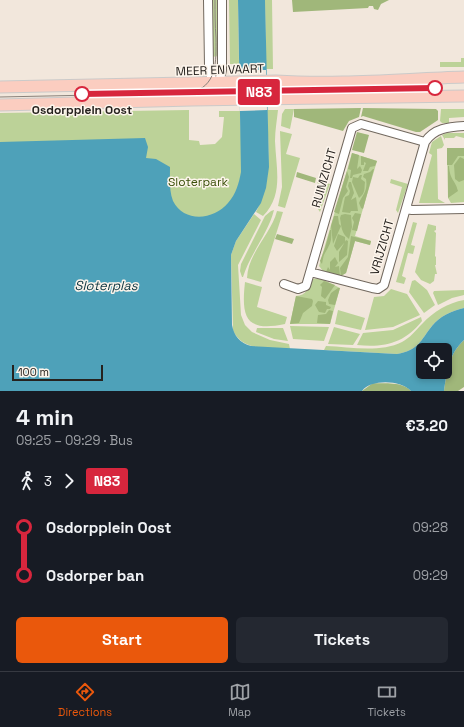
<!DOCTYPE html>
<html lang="en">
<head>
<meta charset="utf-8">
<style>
  :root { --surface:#171b24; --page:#242831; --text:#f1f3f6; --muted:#9ea1a6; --line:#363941; --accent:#ea580c }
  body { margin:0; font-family:"Space Grotesk",sans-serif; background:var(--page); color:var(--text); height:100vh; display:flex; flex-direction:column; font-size:15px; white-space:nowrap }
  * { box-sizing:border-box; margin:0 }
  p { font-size:13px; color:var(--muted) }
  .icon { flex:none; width:22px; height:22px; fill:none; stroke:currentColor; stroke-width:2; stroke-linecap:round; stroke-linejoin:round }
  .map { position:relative; height:391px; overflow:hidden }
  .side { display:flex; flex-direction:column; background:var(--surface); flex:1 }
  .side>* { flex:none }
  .badge { padding:0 8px; border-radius:3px; font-size:14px; line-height:26px }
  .fabs { position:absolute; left:416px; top:343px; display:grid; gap:8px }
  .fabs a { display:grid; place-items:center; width:36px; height:36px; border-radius:6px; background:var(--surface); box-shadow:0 2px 6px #0003; font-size:20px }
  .scale { position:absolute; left:12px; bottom:10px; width:91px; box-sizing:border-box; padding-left:4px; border:2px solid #26221e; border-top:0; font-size:11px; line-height:14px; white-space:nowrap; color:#26221e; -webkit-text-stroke:3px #fdf5ec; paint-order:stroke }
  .map>.badge { position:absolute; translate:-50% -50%; box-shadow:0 0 0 2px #fff }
  .legs { display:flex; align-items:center; gap:6px; height:44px; padding:0 16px; font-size:13px }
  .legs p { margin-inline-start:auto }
  .summary { display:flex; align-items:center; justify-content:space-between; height:68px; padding:0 16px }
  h1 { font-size:22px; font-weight:700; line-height:30px }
  .primary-button { display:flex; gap:8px; margin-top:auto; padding:8px 16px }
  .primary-button a { flex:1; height:46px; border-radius:6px; background:var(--accent); color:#fff; font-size:16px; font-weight:700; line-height:46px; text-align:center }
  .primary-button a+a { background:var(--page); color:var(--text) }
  ul { padding:0 16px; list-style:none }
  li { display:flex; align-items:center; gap:14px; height:48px; font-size:15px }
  li i { display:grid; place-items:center; width:6px; height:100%; margin:0 5px; background:currentColor }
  li i::after { content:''; width:10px; height:10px; margin:-5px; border:3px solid; border-radius:50%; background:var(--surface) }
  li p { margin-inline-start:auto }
  li:first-child i { background:linear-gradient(#0000 50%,currentColor 0) }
  li:last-child i { background:linear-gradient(currentColor 50%,#0000 0) }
  .tab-bar { display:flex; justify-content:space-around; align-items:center; height:56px; border-top:1px solid var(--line); background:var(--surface); font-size:11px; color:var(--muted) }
  .tab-bar a { display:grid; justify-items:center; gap:2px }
  .tab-bar .current { color:var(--accent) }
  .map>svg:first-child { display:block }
  .green { fill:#bcd298 }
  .forest { fill:#a0b77a }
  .water { fill:#4ea1b9; fill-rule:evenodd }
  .pier { fill:#f2e7dc }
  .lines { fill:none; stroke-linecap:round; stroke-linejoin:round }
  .minor-casing { stroke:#72695f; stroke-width:10 }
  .major-casing { stroke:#cbcac9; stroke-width:13 }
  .minor { stroke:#fff; stroke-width:8 }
  .major { stroke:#fbcdc0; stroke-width:11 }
  .tram { stroke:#89817a; stroke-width:1 }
  .line-1-casing { stroke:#fff; stroke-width:9 }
  .line-1 { stroke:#d7263d; stroke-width:6 }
  .stop-1-dot { fill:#fff; stroke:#d7263d; stroke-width:2 }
  .labels { text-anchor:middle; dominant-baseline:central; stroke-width:3; stroke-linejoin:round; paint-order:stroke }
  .street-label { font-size:12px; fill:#26221e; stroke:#fdf5ec }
  .stop-label { font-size:12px; font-weight:bold; fill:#26221e; stroke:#fdf5ec }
  .park-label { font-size:12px; fill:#3b500a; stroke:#fdf5ec }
  .water-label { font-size:13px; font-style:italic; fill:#0d3540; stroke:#fdf5ec }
</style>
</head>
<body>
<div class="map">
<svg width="464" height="391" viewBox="0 0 464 391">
  <rect width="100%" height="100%" fill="#f2e7dc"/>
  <path class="green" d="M210,0H220C220,19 217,37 218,56L212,57Z
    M229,0H238L239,64H230Z
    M265,0H272L273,69H266Z
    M461,58H464V67H440V62H461Z
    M285,109H294L290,129L281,126L282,114Z
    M441,109H464V117L449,118V123H442L440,121Z
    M189,110V140L199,141L200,145L215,144L222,137L224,117H219V111H240L243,183L232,207L187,228L0,199V113Z
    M267,110H278C277,120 275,130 275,141C276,168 284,195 263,216L256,212C273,180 268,145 267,110Z
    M280,131L292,134L286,154L300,158L285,208L278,206L282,187Z
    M447,133H464V138L456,136L454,138H445V140L442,135Z
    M441,136L444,145L442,148L437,149L438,199L445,203H419L432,155L429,153L432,142Z
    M447,148H464V202L451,203L448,198Z
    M352,153L377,161L355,236L371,241L370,245L355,241L346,273L340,276L323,271L319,266Z
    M391,179L408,184L398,213L396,210L402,187L390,183Z
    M318,181L330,184L320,212L318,209L325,186L317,183Z
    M274,210C268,234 251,252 243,277H242L240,271L241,264L265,216L271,211Z
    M277,211L283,212L261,282L247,278C248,253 271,234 277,211Z
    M254,214L261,220L238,265L241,315L245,325L252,332L270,340L289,344L290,349C271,348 242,352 233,330L231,255L236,241Z
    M413,222L417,223L411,245L415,246L413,254L408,253L402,276L406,278L404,284L396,282Z
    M428,224L436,226V230L434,231L436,233L435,256L436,257V265H435L437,274H435L434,281L430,284L421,280L415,272Z
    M320,278L340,288L330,324H290L296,296C306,296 309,287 313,279Z
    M415,280L427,290L435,305L424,313L409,292L412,281Z
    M245,282L262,287L257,307L287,317L285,324C246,332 241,318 245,282Z
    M391,289L407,294L420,315L393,327L365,330L374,297L384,296Z
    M464,290V295L452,298L438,305L433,293L434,291Z
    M464,300V308C451,311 440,316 432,326C420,341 419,350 397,354L324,350L326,346C350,347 380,353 402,342C410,338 416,330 422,324C434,311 448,303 464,300Z
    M338,310L365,318L361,330L335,324Z
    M421,317L422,321C405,343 384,348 357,345L363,333L393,330Z
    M290,326L329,327L324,341L293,339Z
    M334,327L360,334L353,345L328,344Z
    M257,328H283L288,341L274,339L256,332Z"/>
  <path class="forest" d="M292,0H389L381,4L378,10L374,9L373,6H369L368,8L293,12Z
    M361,108L359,117L349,121L343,131L294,117V109Z
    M363,108L436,109L438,111V120L420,132H416L363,116L361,117Z
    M357,132L369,135L364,153L352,150Z
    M447,148H464V156H458L452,165H447Z
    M352,153L359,155L357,169L360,166L362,170L361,173L353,175L352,178H350L351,170L348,169Z
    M361,156L377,161L375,166L370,167L368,171H363L366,163L364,162V165H361Z
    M460,157L464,159V180L459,182L455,179L454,165Z
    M449,166C450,181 455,179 458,191L448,198V166Z
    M373,169H374L363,209L361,208L359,203C363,194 368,191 366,179L363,177L364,174L370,172Z
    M347,171L349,177L346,187L348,191L343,198L339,214L334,212Z
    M297,172L316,178L315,183L296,177Z
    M360,175H362L361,179L365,182C364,188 366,193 359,198L352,182L353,177L358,178Z
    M349,182H351L354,193L351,200L356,197L358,211H351L350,213L342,212L345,197L349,195L350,191L348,186Z
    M355,213L361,214L357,231L352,230L354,222L352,218Z
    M345,214L351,215L352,227L349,239C347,237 344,235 343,232C341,228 341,223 340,218L341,215Z
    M334,216H338L339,224L341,226L333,244L331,226Z
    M330,230H331C332,242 330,244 325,253C323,256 323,260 322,264L320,261L325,248Z
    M277,234L294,239L292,244L275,239Z
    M338,234L345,237V242L337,251L334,246Z
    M351,236L371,241L370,245L355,241L346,273L341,276L340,268L348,257Z
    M346,240L348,241L347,255L339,262V252Z
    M335,257L338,263L335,267L339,266L340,276L326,272L328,267L330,270V262Z
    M324,281L335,285L325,299L321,296L322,287L320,285Z
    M338,288H340L335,305L329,304L328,300L331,293Z
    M296,296L312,299L313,301L312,306L303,313L299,323L290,324Z
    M318,301L326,302V305L331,307L330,309H327L325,313L319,312L315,305Z
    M329,310L333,311L330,324L317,323L318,315L326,314Z
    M464,340V387L458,391H444C447,371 449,354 464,340Z
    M373,383C385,384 402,381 411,391H362Z"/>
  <path class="water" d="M238,0H265L269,167L266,188L261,203L236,241L231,255L232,325C234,336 240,343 251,346L397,354C419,350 420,341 432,326C440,316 451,311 464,308V340C449,354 447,371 444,391H411C401,380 371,379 362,391H0V142L145,138L148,147L146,158L156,159L170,167C170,178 169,191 173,201C184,223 214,220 228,203C236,194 239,183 241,172ZM423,350H445V372H423Z"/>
  <path class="pier" d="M239,70H266L267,110L240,111Z"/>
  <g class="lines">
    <g class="minor-casing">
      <path id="minor" d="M208,0L209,66L213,87
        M215,100L222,70V0
        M406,209L412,210L464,209
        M310,272L372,288L378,289L384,285L425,142C434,128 449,127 464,126
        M284,284L298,289L306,286L352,128L361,124L425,142"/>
    </g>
    <g class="major-casing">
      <path id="major" d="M0,87L276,81C339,85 401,79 464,77
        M0,105L192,100L464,96"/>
    </g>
    <use href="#minor" class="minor"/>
    <use href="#major" class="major"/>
    <path class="tram" d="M0,97L189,93C218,87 216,61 216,38C215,25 215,13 215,0"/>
  </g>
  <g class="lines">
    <g class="line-1-casing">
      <path id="line-1" d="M82,94L435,88"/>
    </g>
    <use href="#line-1" class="line-1"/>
  </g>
  <g class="stop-1-dot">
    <circle cx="435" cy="88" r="7"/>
    <circle cx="82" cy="94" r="7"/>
  </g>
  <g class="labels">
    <g class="street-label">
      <text transform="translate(220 70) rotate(-2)">MEER EN VAART</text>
      <text transform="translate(324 178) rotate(-74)">RUIMZICHT</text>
      <text transform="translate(382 247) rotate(-74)">VRIJZICHT</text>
    </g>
    <g class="stop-label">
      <text x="82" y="110">Osdorpplein Oost</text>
    </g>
    <g class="park-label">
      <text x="198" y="182">Sloterpark</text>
    </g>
    <g class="water-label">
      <text x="106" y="285">Sloterplas</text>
    </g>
  </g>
</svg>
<div class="fabs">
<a><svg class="icon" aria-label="locate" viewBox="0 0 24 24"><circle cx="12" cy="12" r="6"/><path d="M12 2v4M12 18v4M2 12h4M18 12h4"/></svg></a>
</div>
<div class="scale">100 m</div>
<b class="badge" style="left:259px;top:92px;background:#d7263d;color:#fff">N83</b>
</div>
<section class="side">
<div class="summary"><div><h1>4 min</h1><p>09:25 – 09:29 · Bus</p></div><b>€3.20</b></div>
<div class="legs"><svg class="icon" aria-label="walk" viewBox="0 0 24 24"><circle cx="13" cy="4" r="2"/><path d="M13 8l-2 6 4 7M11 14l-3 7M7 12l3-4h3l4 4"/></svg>3<svg class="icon" aria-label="forward" viewBox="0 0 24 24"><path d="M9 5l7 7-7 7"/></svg><b class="badge" style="background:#d7263d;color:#fff">N83</b></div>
<ul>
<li><i style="color:#d7263d"></i><b>Osdorpplein Oost</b><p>09:28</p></li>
<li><i style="color:#d7263d"></i><b>Osdorper ban</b><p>09:29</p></li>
</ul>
<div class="primary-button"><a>Start</a><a>Tickets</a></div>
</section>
<nav class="tab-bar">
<a class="current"><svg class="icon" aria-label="directions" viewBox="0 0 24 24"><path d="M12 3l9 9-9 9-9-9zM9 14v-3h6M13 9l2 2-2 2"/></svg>Directions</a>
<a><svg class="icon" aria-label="map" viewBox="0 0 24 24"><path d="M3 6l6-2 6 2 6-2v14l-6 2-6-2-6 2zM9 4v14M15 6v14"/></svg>Map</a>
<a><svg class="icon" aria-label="tickets" viewBox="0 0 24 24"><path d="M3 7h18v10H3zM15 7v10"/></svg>Tickets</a>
</nav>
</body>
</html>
